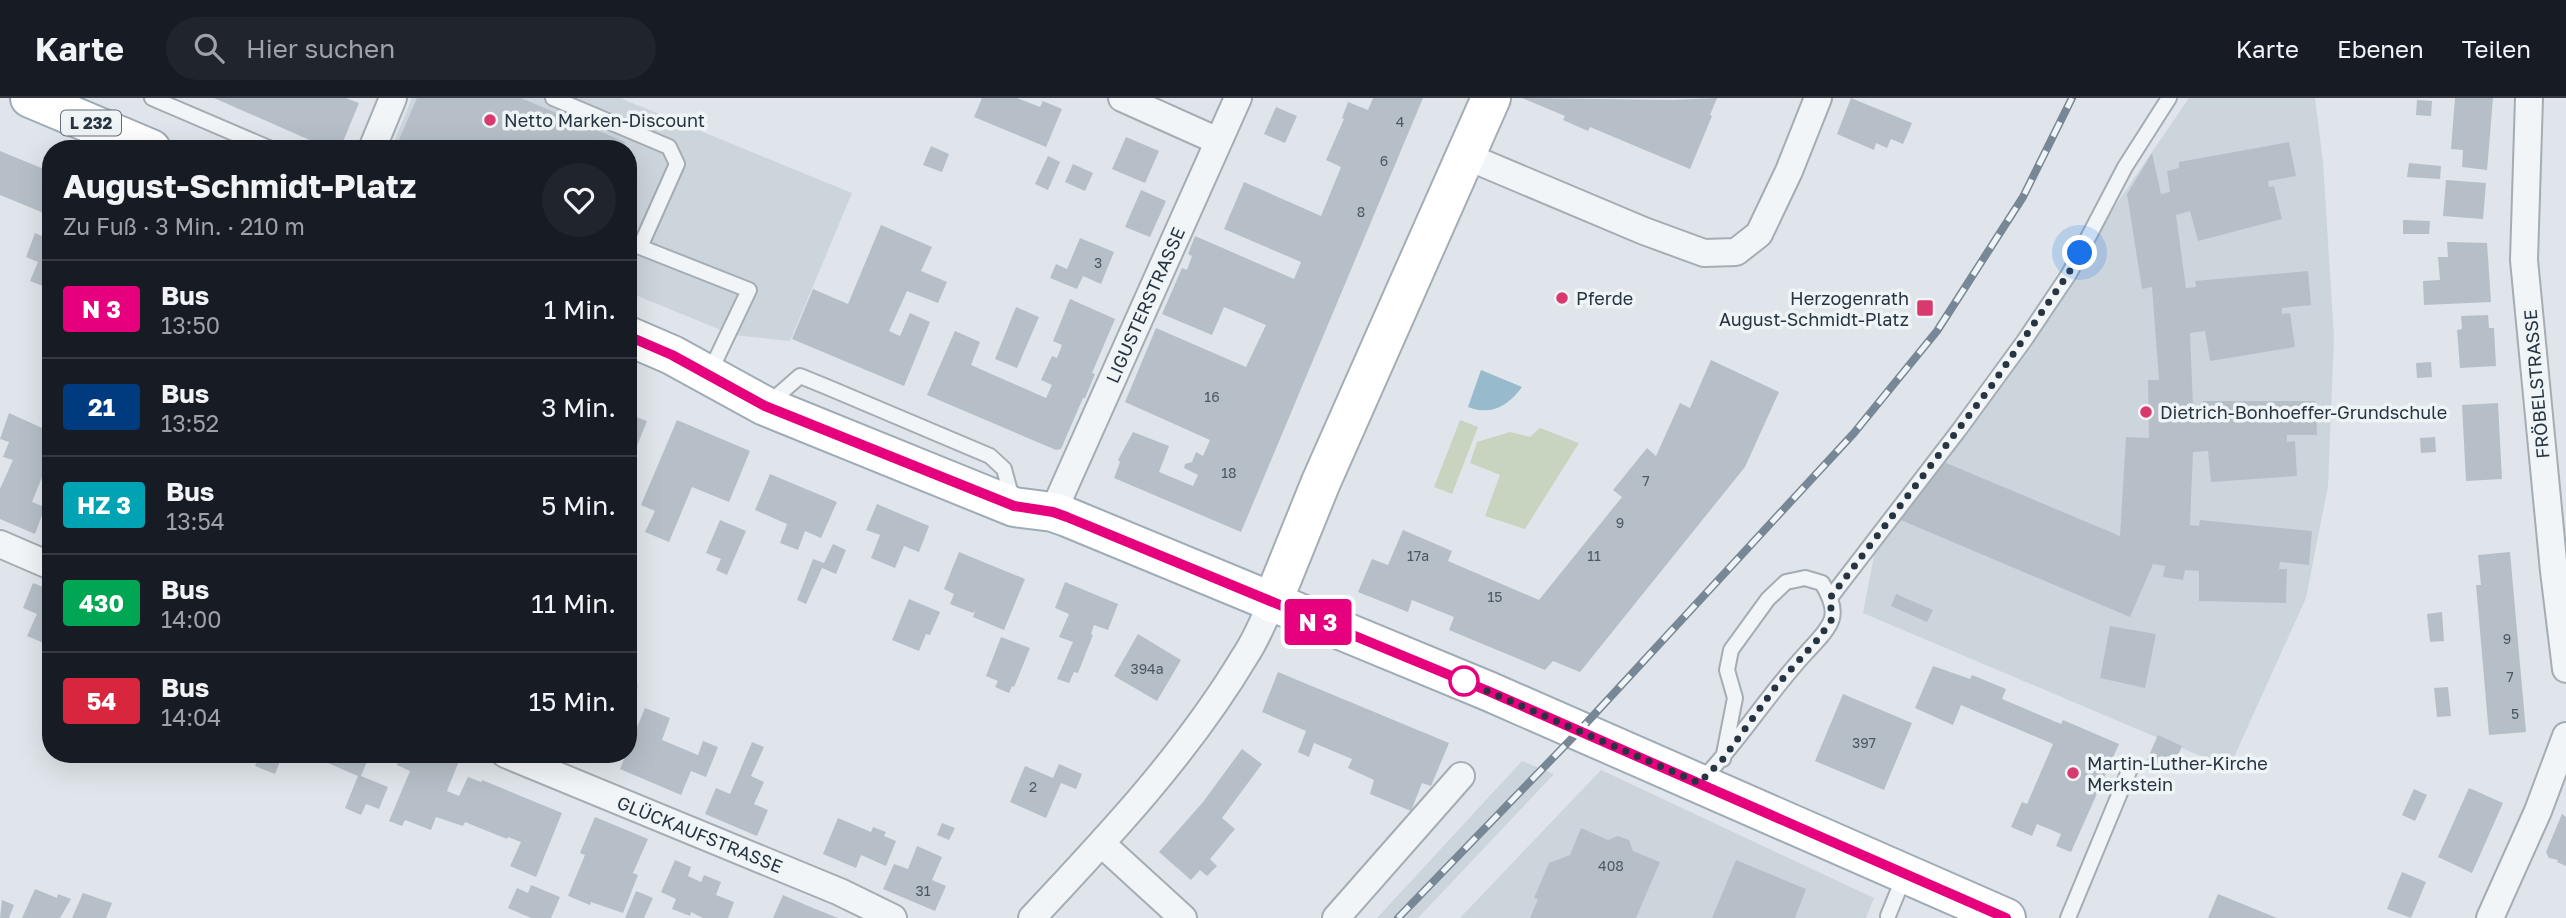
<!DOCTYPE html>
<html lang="de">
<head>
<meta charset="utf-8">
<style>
  :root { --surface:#171b24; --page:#20242c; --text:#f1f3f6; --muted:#9ea1a6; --line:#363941 }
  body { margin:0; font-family:"Golos Text",sans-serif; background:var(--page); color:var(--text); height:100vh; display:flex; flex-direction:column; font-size:26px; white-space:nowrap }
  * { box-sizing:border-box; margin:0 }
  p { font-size:23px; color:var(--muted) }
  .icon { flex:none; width:38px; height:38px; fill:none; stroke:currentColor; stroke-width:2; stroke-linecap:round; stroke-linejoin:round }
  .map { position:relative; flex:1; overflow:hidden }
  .side { position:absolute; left:42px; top:42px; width:595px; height:623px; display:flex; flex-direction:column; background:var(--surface); border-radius:28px; box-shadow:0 7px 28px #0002 }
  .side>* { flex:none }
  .badge { padding:0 14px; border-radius:5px; font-size:24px; line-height:46px }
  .you { position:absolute; width:35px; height:35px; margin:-18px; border:5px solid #fff; border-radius:50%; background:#1a73e8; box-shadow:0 0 0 10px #1a73e833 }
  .map>.badge { position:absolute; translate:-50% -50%; box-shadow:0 0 0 4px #fff }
  .round { display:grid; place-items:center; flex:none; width:74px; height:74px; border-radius:37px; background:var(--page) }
  .summary { display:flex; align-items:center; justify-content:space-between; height:119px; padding:0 21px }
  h1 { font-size:33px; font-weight:700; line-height:52px }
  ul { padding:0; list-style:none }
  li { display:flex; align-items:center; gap:21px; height:98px; padding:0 21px; border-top:2px solid var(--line) }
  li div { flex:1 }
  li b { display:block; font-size:26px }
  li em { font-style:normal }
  li .badge { min-width:77px; font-weight:700; text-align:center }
  header { display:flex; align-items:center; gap:42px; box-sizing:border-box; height:98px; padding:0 35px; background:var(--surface); border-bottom:2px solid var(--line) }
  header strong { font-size:33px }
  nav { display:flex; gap:38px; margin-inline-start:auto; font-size:24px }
  .search { width:490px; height:63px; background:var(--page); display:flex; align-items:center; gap:18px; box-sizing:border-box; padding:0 24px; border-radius:38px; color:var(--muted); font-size:26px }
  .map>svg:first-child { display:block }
  .built { fill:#cdd5dc }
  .green { fill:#c8d4c0 }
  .water { fill:#97bacd }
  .building { fill:#b6bfc7 }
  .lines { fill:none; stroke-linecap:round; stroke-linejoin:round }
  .lane-casing { stroke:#a4adb4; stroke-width:18 }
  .street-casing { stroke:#a4adb4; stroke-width:30 }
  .secondary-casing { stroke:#a4adb4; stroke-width:42 }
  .primary-casing { stroke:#9dacb7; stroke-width:42 }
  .lane { stroke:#f2f5f8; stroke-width:14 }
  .street { stroke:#f2f5f8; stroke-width:26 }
  .secondary { stroke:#fff; stroke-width:38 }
  .primary { stroke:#fff; stroke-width:38 }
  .rail-casing { stroke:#778795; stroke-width:8 }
  .rail { stroke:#eff4f7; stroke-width:5; stroke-dasharray:16; stroke-linecap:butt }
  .line-casing { stroke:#fff; stroke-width:16 }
  .line { stroke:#e6007e; stroke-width:10 }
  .walk { stroke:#273542; stroke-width:7; stroke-dasharray:0 12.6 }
  .poi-dot { fill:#da396d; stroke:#eff4f7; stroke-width:2.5 }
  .stop-dot { fill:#fff; stroke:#e6007e; stroke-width:3.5 }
  .labels { text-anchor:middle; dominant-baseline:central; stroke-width:7; stroke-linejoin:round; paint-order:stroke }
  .number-label { font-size:14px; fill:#4b5863 }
  .shield { fill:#eff4f7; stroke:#636e78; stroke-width:2 }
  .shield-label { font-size:16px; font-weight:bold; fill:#273542 }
  .poi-label { font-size:18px; fill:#273542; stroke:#eff4f7; text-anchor:start }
  .street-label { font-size:18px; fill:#273542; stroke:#eff4f7 }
</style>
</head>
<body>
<header>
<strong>Karte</strong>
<div class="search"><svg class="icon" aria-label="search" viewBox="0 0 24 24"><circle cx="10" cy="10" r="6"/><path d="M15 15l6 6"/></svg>Hier suchen</div>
<nav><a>Karte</a><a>Ebenen</a><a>Teilen</a></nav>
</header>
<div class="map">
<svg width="2566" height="820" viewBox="0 0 2566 820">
  <rect width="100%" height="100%" fill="#dfe5ea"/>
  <path class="built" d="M412,0H620L852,95L790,243L733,237L628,194V51H391Z
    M2189,0H2315L2323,64L2334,240L2328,388L2306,500L2229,670L1863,515L1881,422L2109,117Z
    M1522,663L1554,676L1418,820H1377Z
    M1601,672L1874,800L1866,820H1460Z"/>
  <path class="green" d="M1460,322L1478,329L1452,396L1434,389Z
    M1540,330L1579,345L1525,431L1485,418L1500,377L1470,365L1477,344L1510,334L1530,339Z"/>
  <path class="water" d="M1481,272L1522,289C1508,308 1491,318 1468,309Z"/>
  <path class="building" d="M214,0H346L359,5L340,51H330Z
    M417,0H521L625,44L622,51H395Z
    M982,0H1017L1040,9L1043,3L1062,11L1046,49L974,19Z
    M1373,0H1423L1241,434L1114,380L1120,364L1118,362L1133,334L1169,348L1159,374L1193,388L1198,377L1184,370L1185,366L1192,364L1196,354L1203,358L1210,342L1125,304L1156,230L1246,269L1266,227L1224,209L1212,237L1162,216L1182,170L1187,172L1192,158L1188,156L1195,138L1294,181L1301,164L1224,131L1244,84L1321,118L1341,69L1326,62L1344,21L1342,20L1348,4L1368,12Z
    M1522,0L1673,2L1717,0L1710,17L1712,18L1690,71L1590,29L1588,33L1563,22L1565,18Z
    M1851,0L1912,25L1903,46L1891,41L1887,50L1876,45L1874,52L1837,36Z
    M2455,0H2493L2487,72L2462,69L2463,52L2451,51Z
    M2417,2L2432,3L2431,18L2416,17Z
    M1276,9L1297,18L1285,45L1264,36Z
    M1126,39L1159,53L1145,85L1112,71Z
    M2289,44L2296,78L2268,83L2269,89L2274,88L2282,121L2198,143L2190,113L2176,117L2186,190L2196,189L2195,183L2308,173L2311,207L2282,210V216L2290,215L2295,249L2210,263L2205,233L2190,235L2193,308H2203V303H2316L2317,337H2287V344L2295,343L2297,378L2211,384L2208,353L2193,354L2190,427L2199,428L2200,422L2312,433L2309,467L2280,464L2279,471H2287L2286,505L2199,503V473L2185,472L2183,482L2163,479L2165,468L2153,466L2130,519L1896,420L1944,364L2120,438L2126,339L2149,340L2148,282H2159L2152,189L2142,191L2127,96L2152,55L2161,96L2170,94L2167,73L2179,70V64Z
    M931,48L949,56L942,74L923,67Z
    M0,53L51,74V98L44,115L0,97Z
    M1048,58L1060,64L1048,92L1035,86Z
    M2409,65L2441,68L2440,81L2407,79Z
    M1073,66L1093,75L1085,93L1065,84Z
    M2446,82L2486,85L2483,121L2443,118Z
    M1141,92L1166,103L1150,139L1125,129Z
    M2403,122L2430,123L2429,136H2403Z
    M881,127L932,149L921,173L947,184L938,205L907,193L889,233L900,238L910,215L930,224L904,288L792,241L813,191L848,206Z
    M35,135L51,142V171L43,188L30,183L38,164L26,159Z
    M1080,140L1114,154L1101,186L1083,178L1077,191L1050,180L1056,166L1067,171Z
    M2447,144L2487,145L2491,204L2424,207L2423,183L2440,182L2438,159H2448Z
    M1070,201L1115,221L1092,275L1095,276L1085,300H1083L1061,351L1056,352L927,297L955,233L980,244L971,267L1046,300L1052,287L1041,282L1052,258L1057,260L1062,247L1053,243Z
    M1016,209L1039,219L1017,270L995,261Z
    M2488,217L2489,230H2494L2496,268L2460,270L2457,232L2462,231L2461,218Z
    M1711,262L1779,294L1745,369L1580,574L1553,563L1545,572L1449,532L1454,519L1412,502L1408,514L1358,494L1372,461L1388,467L1403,432L1452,453L1448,463L1539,502L1622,399L1613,392L1647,350L1656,358L1680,305L1690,310Z
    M2431,264L2432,279L2417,280L2416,265Z
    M2498,305L2502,381L2466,383L2462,307Z
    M9,315L51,334V357L32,404L45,409L35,436L0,421V391L13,362L3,359L9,344L0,341Z
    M628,316L647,323L632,360L628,359Z
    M677,322L750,353L729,404L692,389L669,444L645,434L655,413L641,407Z
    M2435,339L2436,354L2421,355L2420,340Z
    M770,376L837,404L821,440L805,433L798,452L780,445L787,426L755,412Z
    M877,406L929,428L919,454L904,448L895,470L871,460L880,437L866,432Z
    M720,422L746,433L727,477L716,472L721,461L706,455Z
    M833,446L846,452L836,476L822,470L806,506L797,502L813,461L824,465Z
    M959,454L1025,481L1004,532L973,519L975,513L973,515L950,506L954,496L944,491Z
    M2510,454L2526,634L2489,637L2476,487H2481L2478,457Z
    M1065,484L1118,506L1108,532L1094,527L1091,536L1093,537L1078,575L1074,574L1069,585L1057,581L1073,544L1059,539L1069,516L1055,510Z
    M33,485L51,492V548L27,538L37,516L23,510Z
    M1896,496L1933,512L1927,524L1891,508Z
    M909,501L940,514L930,537L926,536L919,553L892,542Z
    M2442,514L2444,543L2430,544L2427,516Z
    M2110,528L2156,536L2145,590L2100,580Z
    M1138,536L1181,562L1157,603L1114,578Z
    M1001,539L1030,550L1014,589L1012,588L1009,595L995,589L998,583L986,578Z
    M1933,568L1970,581L1972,577L2006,591L2002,601L2061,626L2063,622L2119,646L2071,754L2056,748L2061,736L2037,726L2032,738L2011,729L2022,704L2027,706L2053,646L1961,607L1953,627L1915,610Z
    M1278,574L1449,645L1431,688L1422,685L1411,713L1370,696L1374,682L1348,670L1352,661L1314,645L1309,659L1298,654L1306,633L1262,614Z
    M628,584L638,588L628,611Z
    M2448,589L2451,618L2437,619L2434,590Z
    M1843,596L1912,625L1884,692L1815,663Z
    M645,610L670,620L662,642L698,657L703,643L718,649L706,679L691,673L681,697L620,671L626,656H628V651Z
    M2158,637L2182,648L2172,672L2147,662Z
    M752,644L764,649L751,678L764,684L754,706L768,712L757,738L705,716L716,690L730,696Z
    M1242,651L1262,666L1222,720L1235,731L1210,761L1217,768L1207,778L1200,772L1191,782L1159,754L1203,704Z
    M260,656H283L275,676L255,668Z
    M307,656H370L361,678L388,689L379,711L366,706L361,717L345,710L358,678Z
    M401,656H444L459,663L447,693L459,698L468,679L481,684L482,682L562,715L536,779L510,768L521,744L508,739L507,741L465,724L463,728L436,719L431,732L405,722L402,728L389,723L410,673L397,667Z
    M1059,666L1082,676L1076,691L1061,685L1046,720L1010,704L1025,668L1053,680Z
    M2469,690L2503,705L2472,775L2438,759Z
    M2414,691L2427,697L2415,723L2402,717Z
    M2562,716L2566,719V768L2557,764L2558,762L2549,760L2546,754Z
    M595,719L648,741L633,775L638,777L623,815L591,804L590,807L568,798L585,757L580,755Z
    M838,720L871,734L873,729L886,734L884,738L896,743L886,768L861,757L856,770L823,756Z
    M942,725L955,730L949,742L937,737Z
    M1581,730L1608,742L1618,738L1629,742L1633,753L1660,764L1636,820H1530L1538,801L1534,800L1549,765L1570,757Z
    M917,748L942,759L932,782L946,788L935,813L883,791L894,766L908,771Z
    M675,762L691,769L688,778L701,784L704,777L721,784L716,797L734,804L728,820H703L691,814L690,818L672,811L676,801L661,794Z
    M1736,762L1806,791L1795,820H1712Z
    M2402,774L2426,784L2411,820L2387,811Z
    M531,787L560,799L551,820H531L508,810L517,790L528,795Z
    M35,791L57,800L58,796L71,801L60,820H22Z
    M636,793L653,800L644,820H625Z
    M83,795L112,805L106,820H72Z
    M2218,796L2277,820H2208Z
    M783,797L808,808L838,820H773Z
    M2,802L14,807L9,820H0Z"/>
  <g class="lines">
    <g class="lane-casing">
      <path id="lane" d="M152,0L271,51
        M553,0L669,49L677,66L640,149L749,192L709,276
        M768,306L800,278L827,289L990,358L1004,371L1013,404
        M1830,500L1959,332L2024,243L2069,176L2125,69L2169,0
        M1700,684C1739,644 1768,596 1806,555C1814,546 1829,532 1832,520C1835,508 1828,495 1822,485L1805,480L1786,484L1768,501L1731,552L1727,572L1735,600L1723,661
        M1888,818L1905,776
        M2068,820L2129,673"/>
    </g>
    <g class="street-casing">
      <path id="street" d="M1122,0L1218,43
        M2529,0L2524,162L2554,473L2566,571
        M372,51L393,0
        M1466,58L1644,133L1704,155L1736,154L1759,136L1789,73L1818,0
        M1053,414L1238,0
        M0,446L51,468
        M505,656L840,794L893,820
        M1102,746L1183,820
        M1032,820C1109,738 1187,655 1245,558C1256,542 1263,523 1272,505
        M1336,820L1461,678
        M2490,820L2538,713L2566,638"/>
    </g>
    <g class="secondary-casing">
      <path id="secondary" d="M1272,505L1321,384L1491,0"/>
    </g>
    <g class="primary-casing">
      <path id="primary" d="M30,0L151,51
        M628,238L672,257L765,308L1014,409L1053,414L1067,419L1488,593L2006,820"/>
    </g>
    <use href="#lane" class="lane"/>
    <use href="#street" class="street"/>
    <use href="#secondary" class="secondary"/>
    <use href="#primary" class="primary"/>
    <g class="rail-casing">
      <path id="rail" d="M1398,820L1579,633L1854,335L1937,233L2023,99L2072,0"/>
    </g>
    <use href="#rail" class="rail"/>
  </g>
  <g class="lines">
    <g class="line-casing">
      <path id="line" d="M628,238L672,257L765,308L1014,408L1053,414L1067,419L1488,593L2006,820"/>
    </g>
    <use href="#line" class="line"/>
    <path class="walk" d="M1464,583L1699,685L1723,661L1777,587L1819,540L1832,521L1830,500L1992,287L2068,176L2080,155"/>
  </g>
  <g class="poi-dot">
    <circle cx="490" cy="22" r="7"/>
    <circle cx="1562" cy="200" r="7"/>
    <rect x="1916" y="201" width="18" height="18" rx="3.5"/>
    <circle cx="2146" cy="314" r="7"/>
    <circle cx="2073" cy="675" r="7"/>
  </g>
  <circle class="stop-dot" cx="1464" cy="583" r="14"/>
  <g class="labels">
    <g class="number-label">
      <text x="1400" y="23">4</text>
      <text x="1384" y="62">6</text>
      <text x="1361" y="113">8</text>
      <text x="1098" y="164">3</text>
      <text x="1212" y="298">16</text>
      <text x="1229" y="374">18</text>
      <text x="1646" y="382">7</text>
      <text x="1620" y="424">9</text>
      <text x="1418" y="457">17a</text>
      <text x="1594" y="457">11</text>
      <text x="1495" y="498">15</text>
      <text x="2507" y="540">9</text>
      <text x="1147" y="570">394a</text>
      <text x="2510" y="578">7</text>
      <text x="2515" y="615">5</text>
      <text x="1864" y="644">397</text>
      <text x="1033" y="688">2</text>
      <text x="1611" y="767">408</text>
      <text x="923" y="792">31</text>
    </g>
    <rect class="shield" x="61" y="12.5" width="60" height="25" rx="5"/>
    <g class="shield-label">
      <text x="91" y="25">L 232</text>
    </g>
    <g class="poi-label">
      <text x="504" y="22">Netto Marken-Discount</text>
      <text x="1576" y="200">Pferde</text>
      <text x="1909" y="200" text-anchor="end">Herzogenrath<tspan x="1909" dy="21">August-Schmidt-Platz</tspan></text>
      <text x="2160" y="314">Dietrich-Bonhoeffer-Grundschule</text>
      <text x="2087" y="665">Martin-Luther-Kirche<tspan x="2087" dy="21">Merkstein</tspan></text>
    </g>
    <g class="street-label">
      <text transform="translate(1145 207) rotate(-66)">LIGUSTERSTRASSE</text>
      <text transform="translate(2536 286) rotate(-95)">FRÖBELSTRASSE</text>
      <text transform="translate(700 736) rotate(22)">GLÜCKAUFSTRASSE</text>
    </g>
  </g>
</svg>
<div class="you" style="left:2080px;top:155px"></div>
<b class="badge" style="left:1318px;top:524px;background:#e6007e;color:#fff">N 3</b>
<section class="side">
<div class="summary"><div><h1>August-Schmidt-Platz</h1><p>Zu Fuß · 3 Min. · 210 m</p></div><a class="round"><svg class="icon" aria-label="heart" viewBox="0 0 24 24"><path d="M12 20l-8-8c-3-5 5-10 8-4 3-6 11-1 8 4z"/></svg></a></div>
<ul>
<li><span class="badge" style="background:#e6007e;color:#fff">N 3</span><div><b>Bus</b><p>13:50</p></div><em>1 Min.</em></li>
<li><span class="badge" style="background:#003b80;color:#fff">21</span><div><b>Bus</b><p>13:52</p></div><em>3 Min.</em></li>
<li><span class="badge" style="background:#00a3b4;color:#fff">HZ 3</span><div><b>Bus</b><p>13:54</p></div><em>5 Min.</em></li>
<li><span class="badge" style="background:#00a651;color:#fff">430</span><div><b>Bus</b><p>14:00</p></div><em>11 Min.</em></li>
<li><span class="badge" style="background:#d7263d;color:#fff">54</span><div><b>Bus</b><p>14:04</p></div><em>15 Min.</em></li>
</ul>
</section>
</div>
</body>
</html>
